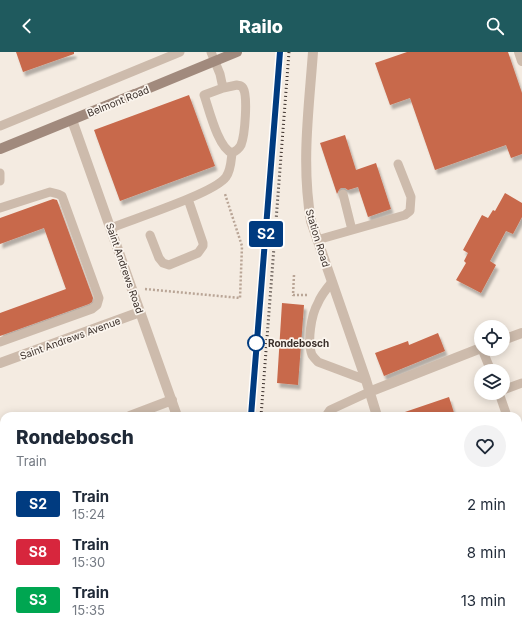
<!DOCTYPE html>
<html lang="en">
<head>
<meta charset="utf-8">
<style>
  :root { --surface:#fff; --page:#f2f2f3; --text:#1f2937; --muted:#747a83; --accent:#1f5a5e }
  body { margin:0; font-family:Inter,sans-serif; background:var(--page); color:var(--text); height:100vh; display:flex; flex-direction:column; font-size:15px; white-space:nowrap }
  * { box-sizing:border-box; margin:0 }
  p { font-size:13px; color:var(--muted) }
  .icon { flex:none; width:22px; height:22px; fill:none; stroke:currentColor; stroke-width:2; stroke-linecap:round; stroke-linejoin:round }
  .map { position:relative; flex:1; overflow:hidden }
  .sheet { position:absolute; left:0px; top:360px; width:522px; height:220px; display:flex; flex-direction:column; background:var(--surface); border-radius:12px 12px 0 0; box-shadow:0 2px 10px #0003 }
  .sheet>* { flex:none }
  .badge { padding:0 8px; border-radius:3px; font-size:14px; line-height:26px }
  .tools { position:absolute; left:474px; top:268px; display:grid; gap:8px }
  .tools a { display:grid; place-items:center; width:36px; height:36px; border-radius:50%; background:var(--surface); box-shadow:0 2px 10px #0003; font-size:20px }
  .map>.badge { position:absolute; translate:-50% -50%; box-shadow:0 0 0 2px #fff }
  .round { display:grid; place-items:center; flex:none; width:42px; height:42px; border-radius:21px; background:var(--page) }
  .head { display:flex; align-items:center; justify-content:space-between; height:68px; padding:0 16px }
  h1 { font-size:19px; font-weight:800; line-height:30px }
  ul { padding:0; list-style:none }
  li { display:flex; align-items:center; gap:12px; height:48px; padding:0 16px }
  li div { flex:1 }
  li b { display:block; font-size:15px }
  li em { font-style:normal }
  li .badge { min-width:44px; font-weight:700; text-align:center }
  header { display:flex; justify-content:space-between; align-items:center; height:52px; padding:0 16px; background:var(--accent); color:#fff; font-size:18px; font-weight:800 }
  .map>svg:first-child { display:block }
  .building { fill:#c8694b; filter:url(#shadow) }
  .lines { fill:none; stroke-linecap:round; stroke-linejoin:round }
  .path { stroke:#b9a596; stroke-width:2.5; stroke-dasharray:2 2; stroke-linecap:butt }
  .lane { stroke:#cdbbac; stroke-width:9 }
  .street { stroke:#cdbbac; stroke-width:10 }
  .secondary { stroke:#a18a7d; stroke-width:10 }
  .rail { stroke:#3b302b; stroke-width:3; stroke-dasharray:1 3; stroke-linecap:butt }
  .secondary-bridge { stroke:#a18a7d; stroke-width:10 }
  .line-casing { stroke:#fff; stroke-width:9 }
  .line { stroke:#003b80; stroke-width:6 }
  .stop-dot { fill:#fff; stroke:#003b80; stroke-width:2 }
  .labels { text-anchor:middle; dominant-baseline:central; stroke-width:3.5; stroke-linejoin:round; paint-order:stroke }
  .street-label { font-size:10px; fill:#3b302b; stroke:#fbf5ee }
  .stop-label { font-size:10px; font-weight:bold; fill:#3b302b; stroke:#fbf5ee; text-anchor:start }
</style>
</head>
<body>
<header><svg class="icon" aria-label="back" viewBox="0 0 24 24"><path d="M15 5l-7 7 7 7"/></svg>Railo<svg class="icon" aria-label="search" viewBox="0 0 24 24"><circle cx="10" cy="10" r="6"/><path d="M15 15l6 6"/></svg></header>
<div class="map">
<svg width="522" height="580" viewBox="0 0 522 580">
  <defs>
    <filter id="shadow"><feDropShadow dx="2.5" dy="4.5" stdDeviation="1" flood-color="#0004"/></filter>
  </defs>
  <rect width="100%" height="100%" fill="#f4ebe1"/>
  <path class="building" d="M16,0H74V2L23,20Z
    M407,0H508L522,41V102L511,106L506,93L435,118L410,46L390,53L375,11Z
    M189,43L215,114L120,149L94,78Z
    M345,83L356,118L376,111L391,157L368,165L358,135L348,138L345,136H341L339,138L337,142L320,91Z
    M505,141L522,151V165L513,182L506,179L490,209L496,213L481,241L456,228L466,211L464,209L468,201L463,198L482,163L488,166L493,158L495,159Z
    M53,147L57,148L93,246L92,250L89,252L0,284V261L66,237L44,176L0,192V166Z
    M282,251L304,253L298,333L277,331Z
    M438,281L445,299L384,324L375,301L408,289L409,293Z
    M449,345L455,364H399V362Z"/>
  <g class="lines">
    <path class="path" d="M294,223L293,243H308
      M145,237L240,246L242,194L225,142"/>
    <path class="lane" d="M211,0L220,22L223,36
      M237,33C240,34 241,33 243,36C248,44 245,83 241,93C239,97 236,99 232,101C218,96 209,57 204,43L223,36Z
      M0,74L180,0
      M0,121V129
      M343,142L352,178
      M0,156L50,140L58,142L62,144L99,246L97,253L92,257L0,290
      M111,176C133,167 215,141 226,125C231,118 231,109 232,101
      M150,183L159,206L163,211L169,213L198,201L203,194V191L188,147
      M317,188L405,163L410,159L411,145L398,112
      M332,230C327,236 321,243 318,251C311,263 307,290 312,303C314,306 316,308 318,310L366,328
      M482,297L491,319
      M503,338L522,331
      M499,341L507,364
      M326,364L330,358L369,340
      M518,389L522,392
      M97,576L99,580
      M314,580V576
      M469,580V576"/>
    <path class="street" d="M313,0C309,56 301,112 311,169L366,328L377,364
      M519,0L522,9
      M72,68L177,364
      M503,288L522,281
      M0,311L140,260
      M369,340L481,296
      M130,364L172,348
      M0,412L4,410
      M518,529L522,527
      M2,580L13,576
      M213,580V576
      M382,580L392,576"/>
    <path class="secondary" d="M0,97L135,42"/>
    <path class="rail" d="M251,364L280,0
      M261,364L289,0
      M234,580L235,576
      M244,580V576"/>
    <path class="secondary-bridge" d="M135,42L237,0"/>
  </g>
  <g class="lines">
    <g class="line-casing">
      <path id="line" d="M251,364L280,0"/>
    </g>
    <use href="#line" class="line"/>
  </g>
  <circle class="stop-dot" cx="256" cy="291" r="8"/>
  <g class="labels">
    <g class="street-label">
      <text transform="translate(118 49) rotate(-22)">Belmont Road</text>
      <text transform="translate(318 186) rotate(73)">Station Road</text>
      <text transform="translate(125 216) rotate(71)">Saint Andrews Road</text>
      <text transform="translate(70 286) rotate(-20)">Saint Andrews Avenue</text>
    </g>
    <g class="stop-label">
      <text x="268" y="291">Rondebosch</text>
    </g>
  </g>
</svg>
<div class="tools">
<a><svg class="icon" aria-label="locate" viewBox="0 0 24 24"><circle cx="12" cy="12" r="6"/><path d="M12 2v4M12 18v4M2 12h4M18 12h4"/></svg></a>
<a><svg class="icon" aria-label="layers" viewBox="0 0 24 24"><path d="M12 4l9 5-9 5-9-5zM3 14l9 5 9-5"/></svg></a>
</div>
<b class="badge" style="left:266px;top:182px;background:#003b80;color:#fff">S2</b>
<section class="sheet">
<div class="head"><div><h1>Rondebosch</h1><p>Train</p></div><a class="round"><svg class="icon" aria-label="heart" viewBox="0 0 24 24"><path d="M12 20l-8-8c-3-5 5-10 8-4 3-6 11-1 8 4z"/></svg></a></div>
<ul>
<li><span class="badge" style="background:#003b80;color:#fff">S2</span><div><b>Train</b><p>15:24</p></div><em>2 min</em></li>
<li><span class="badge" style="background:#d7263d;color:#fff">S8</span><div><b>Train</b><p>15:30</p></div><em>8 min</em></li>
<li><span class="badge" style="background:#00a651;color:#fff">S3</span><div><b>Train</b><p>15:35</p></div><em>13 min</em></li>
</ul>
</section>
</div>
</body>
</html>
